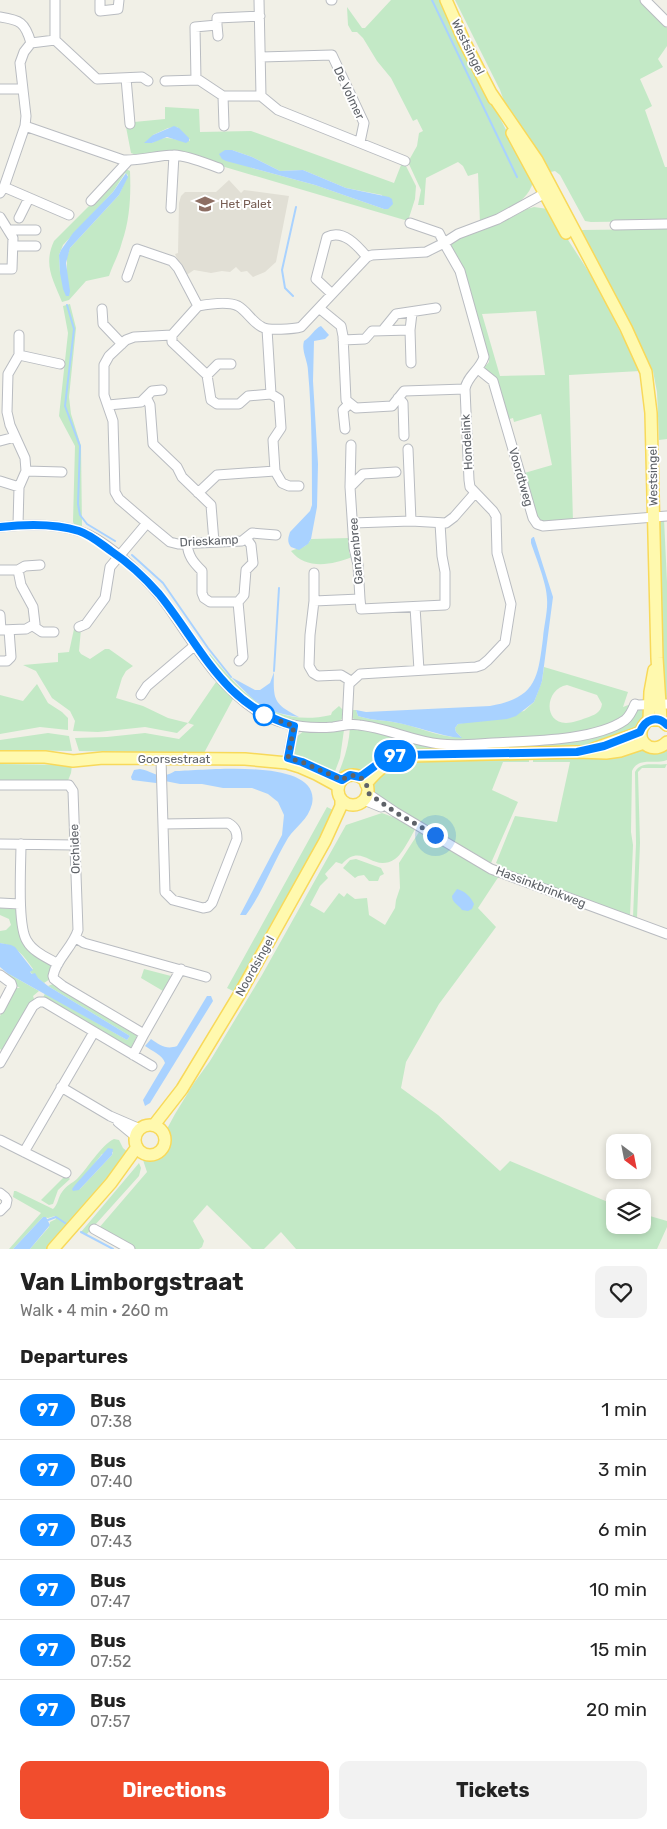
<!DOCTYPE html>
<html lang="en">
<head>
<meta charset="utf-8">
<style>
  :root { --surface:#fff; --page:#f2f2f2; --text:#222; --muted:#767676; --line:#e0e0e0; --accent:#f14d2d }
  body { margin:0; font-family:Rubik,sans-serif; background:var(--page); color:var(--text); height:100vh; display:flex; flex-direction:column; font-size:19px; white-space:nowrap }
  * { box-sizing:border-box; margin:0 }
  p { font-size:16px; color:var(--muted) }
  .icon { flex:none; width:28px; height:28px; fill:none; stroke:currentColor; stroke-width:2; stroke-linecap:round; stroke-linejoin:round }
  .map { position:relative; height:1249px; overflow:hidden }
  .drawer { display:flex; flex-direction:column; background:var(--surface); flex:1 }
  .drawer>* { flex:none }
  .badge { padding:0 10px; border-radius:16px; font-size:18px; line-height:32px }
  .needle { width:32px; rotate:148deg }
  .fabs { position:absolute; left:606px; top:1134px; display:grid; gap:10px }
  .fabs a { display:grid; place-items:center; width:45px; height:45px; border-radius:10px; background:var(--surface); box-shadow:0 2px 8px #0003; font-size:25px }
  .you { position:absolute; width:25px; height:25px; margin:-12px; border:4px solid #fff; border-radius:50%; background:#1a73e8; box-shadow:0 0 0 8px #1a73e833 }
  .map>.badge { position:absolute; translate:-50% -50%; box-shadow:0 0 0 2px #fff }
  h2 { padding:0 20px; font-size:19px; line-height:45px }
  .round { display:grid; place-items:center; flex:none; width:52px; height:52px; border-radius:10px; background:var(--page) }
  .summary { display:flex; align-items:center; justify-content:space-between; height:85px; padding:0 20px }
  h1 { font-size:24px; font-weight:700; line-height:38px }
  .action { display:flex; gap:10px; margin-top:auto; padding:10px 20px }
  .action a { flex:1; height:58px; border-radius:10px; background:var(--accent); color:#fff; font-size:20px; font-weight:700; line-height:58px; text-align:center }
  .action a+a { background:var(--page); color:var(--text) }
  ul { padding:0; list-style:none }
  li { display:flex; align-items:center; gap:15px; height:60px; padding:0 20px; border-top:1px solid var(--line) }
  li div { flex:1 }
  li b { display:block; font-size:19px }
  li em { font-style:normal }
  li .badge { min-width:55px; font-weight:700; text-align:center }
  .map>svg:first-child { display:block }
  .education { fill:#e1dfd5 }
  .green { fill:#c3e9c6; fill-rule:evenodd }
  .water { fill:#a9d2ff }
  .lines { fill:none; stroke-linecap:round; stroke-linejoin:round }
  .stream { stroke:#a9d2ff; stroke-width:2 }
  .minor-casing { stroke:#b9bcc1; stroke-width:11 }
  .major-casing { stroke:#f8d95a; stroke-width:14 }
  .minor { stroke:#fff; stroke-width:9 }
  .major { stroke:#fff9ae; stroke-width:11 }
  .line-casing { stroke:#fff; stroke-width:11 }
  .line { stroke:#0080ff; stroke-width:8 }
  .walk { stroke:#5e6268; stroke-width:5; stroke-dasharray:0 9 }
  .stop-dot { fill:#fff; stroke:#0080ff; stroke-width:2.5 }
  .labels { text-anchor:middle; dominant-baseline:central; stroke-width:4; stroke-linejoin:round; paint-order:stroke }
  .street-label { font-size:12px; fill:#5e6268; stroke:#fff }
  .education-label { font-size:12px; fill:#785e54; stroke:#fff; text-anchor:start }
</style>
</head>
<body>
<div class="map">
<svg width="667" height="1249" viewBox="0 0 667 1249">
  <rect width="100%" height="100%" fill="#f1f0e7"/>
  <path class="education" d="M229,180L241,193L244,190L289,196L276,262L265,272L253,277L247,271L241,272L236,267L230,272L222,271L211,273L194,270L185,276L175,254L178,253L179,203L181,196L185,192H216Z"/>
  <path class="green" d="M391,0H439L533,182C527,205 499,213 480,223L478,173L468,176L463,166L458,162L426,178L424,205H418L421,190L408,162L417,146L419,133L423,131L417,119L413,121L391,78L377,61L363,38L357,32H352L348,25L347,7L362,28H365Z
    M455,0H641L667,28V46L658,59L663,67L640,79L652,106L645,110L665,167H667V221L591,222L585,221L560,175L555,171L546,173L509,115L500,90Z
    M165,107L199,109L200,132L251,131L394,183L403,160L416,186L415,199L408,221L181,154L139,156L131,153L126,127L134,126V122L165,119ZM177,127L190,140L189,141C172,141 169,133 152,143L153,135L168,128ZM232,150L252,157L280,171L303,170L346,188L382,195L384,209L315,185L252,168Z
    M126,169L130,171C131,195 130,219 122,242C119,254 113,264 109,276L86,281L69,300L62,302C53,279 43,265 54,241ZM125,173L128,175L119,195L70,248L67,257V272L60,273L59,255L63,245L113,192Z
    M568,205L581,230L667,229V439L659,440L657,392L653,371L627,327L563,207Z
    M534,207L548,209L594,280L640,371L569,375L573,522L543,525L536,520L521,474L552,465L541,414L514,422L513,418L506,420L483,369L489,362V357L463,271L451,247L452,243L459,238L499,224L527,209ZM536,311L545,375L500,376L482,314Z
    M70,304L76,328L69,397L71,414L81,446L82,527L74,524L73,522L75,446L59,416L68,333L63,306Z
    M664,519L667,582V700H663L659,520Z
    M349,538V553L352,557C332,565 306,570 291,551C299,547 306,549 311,539Z
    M74,629H81L79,651L81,654L90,659L105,649H109L133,666L126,671L122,678L116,698L143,706L168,718L188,723L216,682L234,697L204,753L79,751L75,738L107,737L145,733L179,739L194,725L188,723L177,733L145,727L98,732L73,731L75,721L70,711L52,698L36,671L23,665L58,662V653L69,652Z
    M210,654C243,694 273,728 331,715L332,712L339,706L343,710L342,719C335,724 328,723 320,723C271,725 235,692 207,656Z
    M544,667L628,692L623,707L647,698L623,719L589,733L467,742L432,739L359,722C352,719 351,717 352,710H356L358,716C370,720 381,720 393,722C416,725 437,738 461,737L456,732L455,728L458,724L524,711L534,702L542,681ZM567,685L597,695L602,704C601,713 594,715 586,718C580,720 572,723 566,723C542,722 546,688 567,685Z
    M37,684L48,703L62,712L68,718V730L40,727L0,734V695L23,701Z
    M642,707L648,710L637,731L597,747L503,751L504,746L583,739Z
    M350,727L445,749C409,753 392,746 362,772H355L344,776L338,774C345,758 349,744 350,727Z
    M305,730H344L340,758L334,774L297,761L293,749L295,738Z
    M48,733L69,736L72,751L0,750V740Z
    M640,748H667V760C654,765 639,756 632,771L631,832L633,845L630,916L497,868L498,864L496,863L515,816L557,822L570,762H533V759Z
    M529,758V762H503L492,790L518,802L491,863L375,796L371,791L373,781L400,760Z
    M0,764L72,765L71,773L67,783H0Z
    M667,764L665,768H642L638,772L640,843L637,918L633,917L636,844L635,772C641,760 656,766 667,764Z
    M327,807L335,811L258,947L235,992L227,988Z
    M382,813L417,826C412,834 402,855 395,859C372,874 363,841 342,864L336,862L325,874L328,878L320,886L310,905L324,913L339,893L344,897L347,893L355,899L367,898L369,915L385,925L395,908L396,900L400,888L399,863L421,829L499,876L478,908L496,927L439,1004L406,1062L401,1088L438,1115L500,1171L510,1161L615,1205V1225H642L643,1214L667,1221V1227L657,1249H296L281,1232L264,1249H252L207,1205L193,1221L204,1241L202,1247L199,1249H134L98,1229L147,1172L143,1160L156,1157L165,1151L168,1145V1127L175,1114L194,1083L210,1061L262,975L346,825Z
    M356,859L381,868L384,874L380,876L378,881H369L364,875L358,876L355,878L343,868L350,860Z
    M0,908L17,909L35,954L55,968L50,979L44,983L30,972L33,969C24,956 16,945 0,943V931L6,930L11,925L9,919L0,915Z
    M144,969L171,976L163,991L141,978Z
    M7,973L39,991L33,996L34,999L5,1052L0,1049V1016L16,988H20L8,981Z
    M53,984L137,1036L130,1050L42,1001L45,993L127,1040L130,1036L48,986Z
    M114,1139L119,1140L123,1148L130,1154L50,1249H30L49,1227L50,1222L56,1219L55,1216L48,1218L43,1217L13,1249H9L41,1213L13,1197L14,1191H16L53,1209C58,1205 58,1197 62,1192C66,1186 72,1183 77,1179C88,1168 101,1145 114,1139ZM113,1152L112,1155L79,1190L88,1172L102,1154Z
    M139,1163L141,1168L139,1176L86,1235L81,1232Z
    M66,1175L70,1179L58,1190L53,1204L49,1205L41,1200Z"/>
  <path class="water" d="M174,126L179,128L189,138V141L186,143L167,137L152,143H144L153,135Z
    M225,150H232L252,157L280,171L303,170L346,188L389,197L392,199L393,204L388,209H384L315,185L226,161L222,159L219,154Z
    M126,173L128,177L119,195L70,248L66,263L70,291L69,296H66L63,289L60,273L59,255L61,250L73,233L113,192Z
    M321,326L329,335L325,339L314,341L313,381L318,464L317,507L311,539L308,544L299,550L291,547C287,542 288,538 290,532L310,511L312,505C312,460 312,415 308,371C308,361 301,351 304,341C311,337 315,328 321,326Z
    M533,537H534L553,597L542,681L540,687L534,702L516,716L507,719L458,724L455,728L456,732L462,738C438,736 417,726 393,722C381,720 370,720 358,716L356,710L366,712L490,706C536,698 538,678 543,638C544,625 548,611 547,599C547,584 536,558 531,543V539Z
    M274,672C273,701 274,704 299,717C263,712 255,702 231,677L255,690H260L270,683Z
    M140,769C156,772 158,781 175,771C201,771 322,756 312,804C308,820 296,826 288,838C273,863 263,892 246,915H240L282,835L284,815L278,802L268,794L252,788H223L202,784H180L165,781L156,783L132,780L131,777L134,770Z
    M457,889C465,891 471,897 474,904L472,909L468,911L462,910C459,905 452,903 452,896Z
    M0,943L11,945L15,947L33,970L30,972L32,974L35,973L38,978L48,986L130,1036L127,1040L7,973L0,967Z
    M207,996H211L213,1001L150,1103L145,1106L143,1100L165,1063C163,1055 152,1051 145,1046L151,1039C160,1045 166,1050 177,1046Z
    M108,1148L113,1149L112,1155L79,1190L73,1191L72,1189L75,1185Z
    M43,1217H46L50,1225L30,1249H13Z"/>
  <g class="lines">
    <path class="stream" d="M432,0L517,177
      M293,296L285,288L282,270L296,207
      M67,305L74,329L65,406L80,446L78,504L80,515L87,524L115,541
      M132,555L163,583L208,648L231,677
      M274,671L279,588
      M48,1220L56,1217L68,1225
      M81,1232L113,1249"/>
    <g class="minor-casing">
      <path id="minor" d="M259,0L261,96L278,110L405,161
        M331,0H332
        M645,0L667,22
        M100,1V11L118,9L119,0
        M0,17C20,20 25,22 31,43
        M217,25L218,36
        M55,40L97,79L142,77L148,81
        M261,57L332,55L364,123L360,142
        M126,78L130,124
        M196,80L195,27L217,25V18L260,16
        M165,81L199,80L223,96H261
        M0,89H23
        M223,96L224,126
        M25,126L123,160C140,161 157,155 174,155C189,156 205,163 219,168
        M4,187L69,215
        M0,193L4,187L25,126L26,116L20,63L24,52L31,43L55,40V0
        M91,201L129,160
        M171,208L174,155
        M0,217L13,238L12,269H0
        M19,218L29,198
        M410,223L439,233L444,243L458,234L498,219L549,191
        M615,225L667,224
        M8,230H36
        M13,246H36
        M127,277L137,249L172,261L178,268L198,306
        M332,294L316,279L327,237C343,229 357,245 367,257
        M319,308L341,326L343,336L346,400L356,408L392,406L404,391L465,389
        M102,309L103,324L122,344
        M267,329L271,394L279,399L281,428L273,440L275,471L282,483L289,486H299
        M383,330L396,314L436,308
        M19,335V355L60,364
        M172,335V342L207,375L211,400L217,404H239L248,396L271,394
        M343,340L365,339L372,331L410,330
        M411,363L410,330L412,313
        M478,369L493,381L533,518L537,524L543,526L667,516
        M207,375L218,364H231
        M146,397L150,405L153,444L177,467L182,477L211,505L214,542
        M398,398L403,403L404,436
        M108,405L141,402L152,391L162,390
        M345,429L343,410L349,404
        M0,441L15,437
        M351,445L350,487L354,548L358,565L360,599L314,601L310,635L309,666L313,673L318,676L341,675L351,681
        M408,449L411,521
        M26,471L62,472
        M0,481L19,487
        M350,487L363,474L396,472
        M198,493L217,475L275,471
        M147,523L170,542L178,544L242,541L252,533L276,535
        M353,523L411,521L446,523L454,517L475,493
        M18,525L19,487L26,471L25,458L10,425L7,412L8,374L19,355
        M0,527C26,524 54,523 79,531C108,540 152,583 169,608C195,645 218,686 257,711C279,725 307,729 333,727C342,726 350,723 359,725C387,728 412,741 440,744C457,746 475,744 493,743C529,741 595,741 625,720C630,716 633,709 635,704L638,705L667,704
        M187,543C188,556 193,562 202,571V593L204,598L210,602H238
        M0,570H18L25,566L40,565
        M314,573V601
        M360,599L361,609L445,605V572L442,556L440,523
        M415,607L419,670
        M0,615L1,630L26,629L35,624L33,607L21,585L18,570
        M33,626L42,632H54
        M79,627L86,624L105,598L110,567L147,523L119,499L115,492L113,421L104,395V365L109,356L126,340L134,337L172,335L198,306C209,304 228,301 238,306C247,311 252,322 262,327C268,331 294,329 301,327L367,257L372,255L426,252L444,243L460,271L484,357C480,370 467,376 465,389L469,480L470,487L493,511L496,516L497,553L511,604L505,642L488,660L482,665L476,667L360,674L349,684L347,724
        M0,661H7L11,657L9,630
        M239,661L243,657L238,602L244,595L246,570L253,563L251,545L246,538
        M141,695L147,686L194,646
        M288,758L294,726
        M161,759L165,892L173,900L203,908L208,907L212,903L237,839C237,831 235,827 228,823L163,824
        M0,785H69L73,791L78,930C73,947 56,959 53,976L54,979L63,986L144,1034L133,1055
        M367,793L395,812L491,869L667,934
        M364,800L381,807
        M0,844L75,845
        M21,844C21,865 17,926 27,941C33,952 48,958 58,964
        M0,903L20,904
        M76,938L84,943L206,977
        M0,975L11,983L12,986L0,1009
        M144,1034L181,969
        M0,1063L33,1006L39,1002H44L152,1066
        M61,1087L110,1116L140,1129
        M118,1122L135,1136
        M0,1140L66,1173
        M24,1152L94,1032
        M0,1193L5,1197L7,1200L6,1205L0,1211
        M94,1229L130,1249"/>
    </g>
    <g class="major-casing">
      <path id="major" d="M446,0L464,41L494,99
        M491,93L537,160L626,328L646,372L651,413L657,658L661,720
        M512,133L566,233
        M649,720L650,692L654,670
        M667,725L661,720H649C629,735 650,759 667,742
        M593,749L641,732
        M0,757H45L73,761L103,758L245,759L287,763L300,767L316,774L338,786
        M338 790a15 15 0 1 1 30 0a15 15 0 1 1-30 0Z
        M366,784C381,766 389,761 411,756L577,752L606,753L620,751L644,743
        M135 1140a15 15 0 1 1 30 0a15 15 0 1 1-30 0Z
        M154,1125L182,1089L239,995L325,841L341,806V800
        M53,1249L111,1183L137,1147"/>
    </g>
    <use href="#minor" class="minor"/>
    <use href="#major" class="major"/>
  </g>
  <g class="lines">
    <g class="line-casing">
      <path id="line" d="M0,527C26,524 54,523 79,531C91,535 101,544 111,551C129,563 145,578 159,594C202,647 222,705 294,726L288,758L302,762L342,780L350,775L360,777L379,763L397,755L577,752L604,746L640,732C645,719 657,715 667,725"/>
    </g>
    <use href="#line" class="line"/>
    <path class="walk" d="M264,715L294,726L288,758L302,762L342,780C354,770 368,778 368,793L395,812L435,835"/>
  </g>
  <defs>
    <g id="school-bare" transform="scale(1.5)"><path d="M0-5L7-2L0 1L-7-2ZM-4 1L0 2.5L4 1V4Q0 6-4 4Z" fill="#8d6e63" stroke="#fff" stroke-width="2.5" paint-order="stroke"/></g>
  </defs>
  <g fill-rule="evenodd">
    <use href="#school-bare" x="205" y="204"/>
  </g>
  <circle class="stop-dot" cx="264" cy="715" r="10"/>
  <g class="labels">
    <g class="street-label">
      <text transform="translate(468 47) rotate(64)">Westsingel</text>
      <text transform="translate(349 93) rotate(65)">De Volmer</text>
      <text transform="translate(467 442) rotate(-93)">Hondelink</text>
      <text transform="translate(653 476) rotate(-91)">Westsingel</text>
      <text transform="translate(521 477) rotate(74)">Voordtweg</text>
      <text transform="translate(209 541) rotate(-3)">Drieskamp</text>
      <text transform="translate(356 551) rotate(-95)">Ganzenbree</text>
      <text x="174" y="759">Goorsestraat</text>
      <text transform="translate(75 849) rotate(-92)">Orchidee</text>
      <text transform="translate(541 887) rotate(21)">Hassinkbrinkweg</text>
      <text transform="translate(255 966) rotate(-61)">Noordsingel</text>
    </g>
    <g class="education-label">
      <text x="220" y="204">Het Palet</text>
    </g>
  </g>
</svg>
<div class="fabs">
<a><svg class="needle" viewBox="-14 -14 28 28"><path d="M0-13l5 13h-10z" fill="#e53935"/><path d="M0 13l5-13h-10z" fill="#767676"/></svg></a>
<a><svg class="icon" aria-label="layers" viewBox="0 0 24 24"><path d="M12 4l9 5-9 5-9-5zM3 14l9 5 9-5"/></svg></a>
</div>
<div class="you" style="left:435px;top:835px"></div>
<b class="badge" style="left:395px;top:756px;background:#0080ff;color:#fff">97</b>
</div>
<section class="drawer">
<div class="summary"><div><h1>Van Limborgstraat</h1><p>Walk · 4 min · 260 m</p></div><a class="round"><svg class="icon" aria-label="heart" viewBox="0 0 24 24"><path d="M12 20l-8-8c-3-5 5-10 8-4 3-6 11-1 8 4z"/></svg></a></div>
<h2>Departures</h2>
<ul>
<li><span class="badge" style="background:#0080ff;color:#fff">97</span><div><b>Bus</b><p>07:38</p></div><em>1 min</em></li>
<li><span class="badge" style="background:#0080ff;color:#fff">97</span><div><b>Bus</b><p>07:40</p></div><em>3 min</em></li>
<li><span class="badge" style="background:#0080ff;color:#fff">97</span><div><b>Bus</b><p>07:43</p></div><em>6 min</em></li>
<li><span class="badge" style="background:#0080ff;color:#fff">97</span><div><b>Bus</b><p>07:47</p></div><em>10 min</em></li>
<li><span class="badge" style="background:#0080ff;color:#fff">97</span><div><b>Bus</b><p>07:52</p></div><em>15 min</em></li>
<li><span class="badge" style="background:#0080ff;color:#fff">97</span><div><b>Bus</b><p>07:57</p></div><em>20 min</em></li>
</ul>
<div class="action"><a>Directions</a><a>Tickets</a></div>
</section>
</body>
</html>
